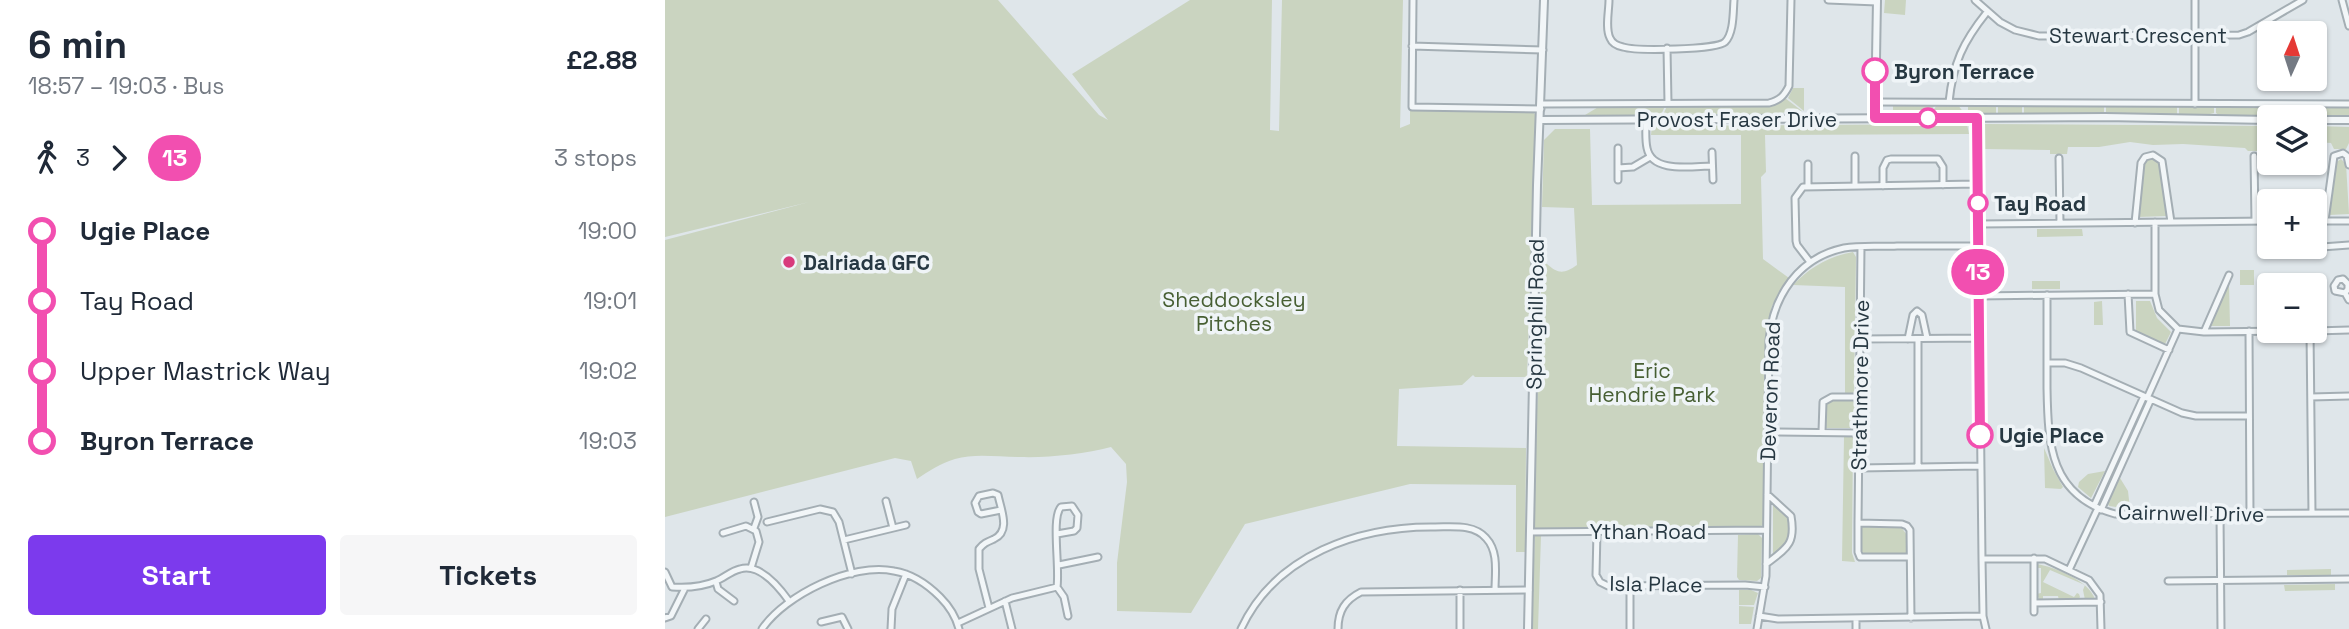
<!DOCTYPE html>
<html lang="en">
<head>
<meta charset="utf-8">
<style>
  :root { --surface:#fff; --page:#f6f6f7; --text:#1f2937; --muted:#747a83; --accent:#7c3aed }
  body { margin:0; font-family:"Space Grotesk",sans-serif; background:var(--page); color:var(--text); height:100vh; display:flex; flex-direction:column; font-size:26px; white-space:nowrap }
  * { box-sizing:border-box; margin:0 }
  p { font-size:23px; color:var(--muted) }
  .icon { flex:none; width:38px; height:38px; fill:none; stroke:currentColor; stroke-width:2; stroke-linecap:round; stroke-linejoin:round }
  .map { position:relative; flex:1; overflow:hidden }
  .side { display:flex; flex-direction:column; background:var(--surface); width:665px }
  .side>* { flex:none }
  .badge { padding:0 14px; border-radius:23px; font-size:24px; line-height:46px }
  .needle { width:46px; rotate:3deg }
  .fabs { position:absolute; left:1592px; top:21px; display:grid; gap:14px }
  .fabs a { display:grid; place-items:center; width:70px; height:70px; border-radius:7px; background:var(--surface); box-shadow:0 2px 5px #0004; font-size:35px }
  .map>.badge { position:absolute; translate:-50% -50%; box-shadow:0 0 0 4px #fff }
  .legs { display:flex; align-items:center; gap:10px; height:77px; padding:0 28px; font-size:23px }
  .legs p { margin-inline-start:auto }
  .headline { display:flex; align-items:center; justify-content:space-between; height:119px; padding:0 28px }
  h1 { font-size:38px; font-weight:700; line-height:52px }
  .primary-button { display:flex; gap:14px; margin-top:auto; padding:14px 28px }
  .primary-button a { flex:1; height:80px; border-radius:7px; background:var(--accent); color:#fff; font-size:28px; font-weight:700; line-height:80px; text-align:center }
  .primary-button a+a { background:var(--page); color:var(--text) }
  ul { padding:0 28px; list-style:none }
  li { display:flex; align-items:center; gap:24px; height:70px; font-size:26px }
  li i { display:grid; place-items:center; width:10px; height:100%; margin:0 9px; background:currentColor }
  li i::after { content:''; width:18px; height:18px; margin:-9px; border:5px solid; border-radius:50%; background:var(--surface) }
  li p { margin-inline-start:auto }
  li:first-child i { background:linear-gradient(#0000 50%,currentColor 0) }
  li:last-child i { background:linear-gradient(currentColor 50%,#0000 0) }
  main { display:flex; flex:1; min-height:0 }
  .map>svg:first-child { display:block }
  .green { fill:#cad4c0 }
  .lines { fill:none; stroke-linecap:round; stroke-linejoin:round }
  .minor-casing { stroke:#a4aeb4; stroke-width:9 }
  .tertiary-casing { stroke:#a4aeb4; stroke-width:10 }
  .minor { stroke:#f2f6f8; stroke-width:5 }
  .tertiary { stroke:#f2f6f8; stroke-width:6 }
  .line-1-casing { stroke:#fff; stroke-width:16 }
  .line-1 { stroke:#f24fb0; stroke-width:10 }
  .stop-1-dot { fill:#fff; stroke:#f24fb0; stroke-width:3.5 }
  .poi-dot { fill:#d83b7c; stroke:#eff4f7; stroke-width:2.5 }
  .labels { text-anchor:middle; dominant-baseline:central; stroke-width:7; stroke-linejoin:round; paint-order:stroke }
  .street-label { font-size:21px; fill:#273842; stroke:#eff4f7 }
  .stop-label { font-size:21px; font-weight:bold; fill:#273842; stroke:#eff4f7; text-anchor:start }
  .poi-label { font-size:21px; font-weight:bold; fill:#273842; stroke:#eff4f7; text-anchor:start }
  .park-label { font-size:21px; fill:#475f33; stroke:#eff4f7 }
</style>
</head>
<body>
<main>
<section class="side">
<div class="headline"><div><h1>6 min</h1><p>18:57 – 19:03 · Bus</p></div><b>£2.88</b></div>
<div class="legs"><svg class="icon" aria-label="walk" viewBox="0 0 24 24"><circle cx="13" cy="4" r="2"/><path d="M13 8l-2 6 4 7M11 14l-3 7M7 12l3-4h3l4 4"/></svg>3<svg class="icon" aria-label="forward" viewBox="0 0 24 24"><path d="M9 5l7 7-7 7"/></svg><b class="badge" style="background:#f24fb0;color:#fff">13</b><p>3 stops</p></div>
<ul>
<li><i style="color:#f24fb0"></i><b>Ugie Place</b><p>19:00</p></li>
<li><i style="color:#f24fb0"></i><span>Tay Road</span><p>19:01</p></li>
<li><i style="color:#f24fb0"></i><span>Upper Mastrick Way</span><p>19:02</p></li>
<li><i style="color:#f24fb0"></i><b>Byron Terrace</b><p>19:03</p></li>
</ul>
<div class="primary-button"><a>Start</a><a>Tickets</a></div>
</section>
<div class="map">
<svg width="1684" height="629" viewBox="0 0 1684 629">
  <rect width="100%" height="100%" fill="#dfe6ea"/>
  <path class="green" d="M0,0H333L434,115L443,120L407,74L525,0H607L605,130L614,131L617,0H738L735,128L745,124V110L866,111L871,115L862,377H810L808,375L797,385L734,389L732,446L861,448L860,552H851V485L745,484L580,524L526,613L452,611V563L462,482L461,464L446,447C420,454 382,458 355,457C333,457 310,453 290,459C276,463 264,471 252,479L246,461L230,458L0,517V240L144,202L0,237Z
    M1220,0H1241L1240,15L1219,13Z
    M1128,88H1139V111L1123,98Z
    M1120,98L1137,111L1103,114L998,115L1002,106L1104,105Z
    M1228,105H1270L1265,111L1230,113L1228,111Z
    M1272,105H1293L1299,113L1267,112Z
    M1303,105H1331V113H1303Z
    M1333,105H1357V115H1333Z
    M1359,105L1439,106V113L1359,115Z
    M935,106H1000L996,115H920Z
    M1441,106H1512V115L1441,113Z
    M1514,106H1549V113L1541,115H1514Z
    M1551,107H1640L1638,117L1555,116L1551,113Z
    M1642,108H1684V117H1643Z
    M1302,124L1304,134L1100,135L1101,172L1096,177L1098,259L1124,278L1107,306L1103,324L1098,525L1094,527L868,529L877,263L882,264C893,274 899,274 912,265L909,208L877,207L879,140L890,129H925L927,205L1076,204V135H986L987,126Z
    M1320,124L1605,126V146L1598,151H1583L1580,148L1518,144L1488,145L1465,142L1434,147H1403L1402,154H1385V150L1319,149Z
    M1650,126L1684,127V143L1681,149H1669L1666,143L1650,142Z
    M1489,157L1496,165L1502,214L1501,216L1473,217L1478,164L1482,158Z
    M1676,159L1681,164L1684,214L1664,215L1670,163Z
    M1372,229H1417L1418,236L1372,237Z
    M1188,252L1191,257L1189,393H1180V287L1128,285C1144,268 1164,256 1188,252Z
    M1575,270H1589V285H1575Z
    M1367,281H1395V289H1367Z
    M1564,284L1565,326H1546V323Z
    M1437,301L1438,325H1429V302Z
    M1471,301H1485L1492,318L1506,332L1500,344L1471,331Z
    M1168,399L1190,401V425L1187,428H1161L1160,406Z
    M1179,437H1188L1187,553L1190,562L1177,561Z
    M1379,448L1388,469L1398,487L1396,489L1380,488Z
    M1440,471L1426,498L1413,487L1414,482L1423,474Z
    M1455,478L1463,491L1465,509L1444,506L1443,504Z
    M1108,503L1125,520L1123,543L1108,557Z
    M1200,526L1236,527L1242,535L1241,553L1237,555L1197,554L1195,530L1196,527Z
    M1093,534L1097,538L1096,578L1092,581L1074,580L1072,577L1073,535Z
    M870,536H876L873,629H866Z
    M1372,564C1390,567 1424,581 1430,599L1420,600L1418,590L1420,585L1385,570L1378,582L1409,597L1412,593L1414,594L1415,597L1413,600L1394,601L1393,596H1378V601L1375,600L1371,594L1376,593V568H1371Z
    M1666,569V575H1622V570Z
    M1670,584V590L1620,591L1619,585Z
    M1074,590H1086L1093,593L1089,605H1074Z
    M1074,606L1089,607L1086,624H1074Z"/>
  <g class="lines">
    <g class="minor-casing">
      <path id="minor" d="M748,0L747,107L876,109
        M944,0C944,11 940,28 945,38C947,43 953,46 958,47C971,51 1052,50 1060,42C1069,33 1068,12 1069,0
        M1163,0L1212,2
        M1310,0L1335,22L1350,30L1374,36L1574,35L1583,32L1638,0
        M1530,0V104
        M1677,0L1684,26
        M747,46L878,50
        M1002,48L1003,103
        M1210,102L1684,104
        M1284,102C1288,63 1298,42 1322,12
        M876,104L1104,103C1115,100 1119,96 1124,86L1126,0
        M1312,118L1317,559L1318,616L1321,629
        M981,120C981,129 980,139 982,148C987,174 1028,166 1047,166
        M953,148V180
        M1047,152L1048,180
        M1190,156V186
        M1589,156L1590,221
        M1394,158L1395,223
        M1143,164V186
        M953,168L968,167L985,157
        M1218,186V168L1222,160L1226,159H1273L1278,167V185
        M1650,221H1684
        M1660,221L1669,156L1678,153L1682,156L1684,165
        M1490,222V294L1494,310L1513,329L1539,332L1632,331
        M1470,223L1476,163L1480,157L1488,155L1497,161L1506,222
        M1313,224L1605,221
        M1650,242L1657,247L1684,245
        M1145,262L1132,245L1131,241L1130,198L1138,187L1312,184
        M1680,293L1683,289V284L1678,279L1673,280L1669,286L1670,291L1680,293L1684,300
        M1463,294L1465,332L1504,350
        M1382,295C1382,326 1382,357 1382,388C1383,445 1385,496 1450,514L1684,513
        M1313,296L1490,294
        M1584,331L1585,514
        M1645,331L1647,513
        M1650,331L1684,330
        M1539,332L1564,275
        M1195,339L1314,338
        M1243,339L1248,315L1252,311L1257,315L1262,338
        M1382,363H1400L1416,368L1517,413L1531,416H1584
        M1646,397L1684,396
        M1482,398L1513,329
        M1103,432L1194,433
        M1157,432L1158,402L1167,397H1195
        M1253,467V339
        M1194,468L1315,466
        M221,501L228,528
        M1429,506L1479,396
        M1436,510L1486,399
        M1555,514L1556,629
        M102,522L155,509L168,512L174,522L187,574
        M1193,523L1196,247
        M89,528L93,517L89,502
        M932,531L931,575L935,582L943,586L1080,585L1100,587
        M865,532L1101,530
        M58,533L81,526L91,531L94,542L86,568
        M179,540L241,525
        M1245,557H1195L1193,552V523L1237,524L1242,526L1245,530L1246,618
        M1369,558V612
        M1317,559H1380L1424,580L1435,595L1436,629
        M1101,564C1122,548 1131,544 1126,516L1102,494
        M394,565L433,557
        M1404,570L1433,508
        M0,572L7,587C21,588 37,587 51,581C59,578 66,571 75,569C95,563 114,587 124,601
        M1503,581L1684,579
        M51,582L53,589L69,601
        M965,586V629
        M392,587L399,597L403,616
        M795,590V629
        M340,601L347,629
        M1369,603L1436,602
        M324,608L314,569V549C319,543 322,542 329,539C346,531 336,510 333,495L328,493L314,496L310,503L313,512L316,514L336,510
        M1094,616L1113,619L1318,616
        M0,618L6,616L20,588
        M1191,618V629
        M156,622L177,617L183,629
        M293,623L347,598L392,587C395,567 386,517 396,507L407,506L413,515L412,528L409,531L392,534
        M33,629L41,619
        M97,629C120,595 187,562 229,571C248,574 262,584 275,597C284,606 291,617 294,629
        M226,629L227,609L241,574
        M576,629C610,555 694,526 770,527C788,527 809,524 821,538C834,552 830,573 830,590
        M673,629C673,611 680,600 696,592L864,590
        M1092,629L1101,576L1104,340C1108,296 1133,258 1179,248C1196,245 1215,247 1232,246C1259,246 1286,246 1313,246"/>
    </g>
    <g class="tertiary-casing">
      <path id="tertiary" d="M1210,118L1212,0
        M875,120L1440,117L1605,120
        M1650,120H1684
        M863,629L872,185L879,0"/>
    </g>
    <use href="#minor" class="minor"/>
    <use href="#tertiary" class="tertiary"/>
  </g>
  <g class="lines">
    <g class="line-1-casing">
      <path id="line-1" d="M1210,71V118H1312L1315,435"/>
    </g>
    <use href="#line-1" class="line-1"/>
  </g>
  <g class="stop-1-dot">
    <circle cx="1210" cy="71" r="12"/>
    <circle cx="1263" cy="118" r="9"/>
    <circle cx="1313" cy="203" r="9"/>
    <circle cx="1315" cy="435" r="12"/>
  </g>
  <circle class="poi-dot" cx="124" cy="262" r="7"/>
  <g class="labels">
    <g class="street-label">
      <text x="1473" y="35">Stewart Crescent</text>
      <text x="1072" y="119">Provost Fraser Drive</text>
      <text transform="translate(870 314) rotate(-89)">Springhill Road</text>
      <text transform="translate(1195 385) rotate(-89)">Strathmore Drive</text>
      <text transform="translate(1105 391) rotate(-88)">Deveron Road</text>
      <text transform="translate(1526 513) rotate(1)">Cairnwell Drive</text>
      <text x="983" y="531">Ythan Road</text>
      <text transform="translate(991 584) rotate(1)">Isla Place</text>
    </g>
    <g class="stop-label">
      <text x="1229" y="71">Byron Terrace</text>
      <text x="1329" y="203">Tay Road</text>
      <text x="1334" y="435">Ugie Place</text>
    </g>
    <g class="poi-label">
      <text x="138" y="262">Dalriada GFC</text>
    </g>
    <g class="park-label">
      <text x="569" y="299">Sheddocksley<tspan x="569" dy="24">Pitches</tspan></text>
      <text x="987" y="370">Eric<tspan x="987" dy="24">Hendrie Park</tspan></text>
    </g>
  </g>
</svg>
<div class="fabs">
<a><svg class="needle" viewBox="-14 -14 28 28"><path d="M0-13l5 13h-10z" fill="#e53935"/><path d="M0 13l5-13h-10z" fill="#747a83"/></svg></a>
<a><svg class="icon" aria-label="layers" viewBox="0 0 24 24"><path d="M12 4l9 5-9 5-9-5zM3 14l9 5 9-5"/></svg></a>
<a>+</a>
<a>−</a>
</div>
<b class="badge" style="left:1313px;top:272px;background:#f24fb0;color:#fff">13</b>
</div>
</main>
</body>
</html>
